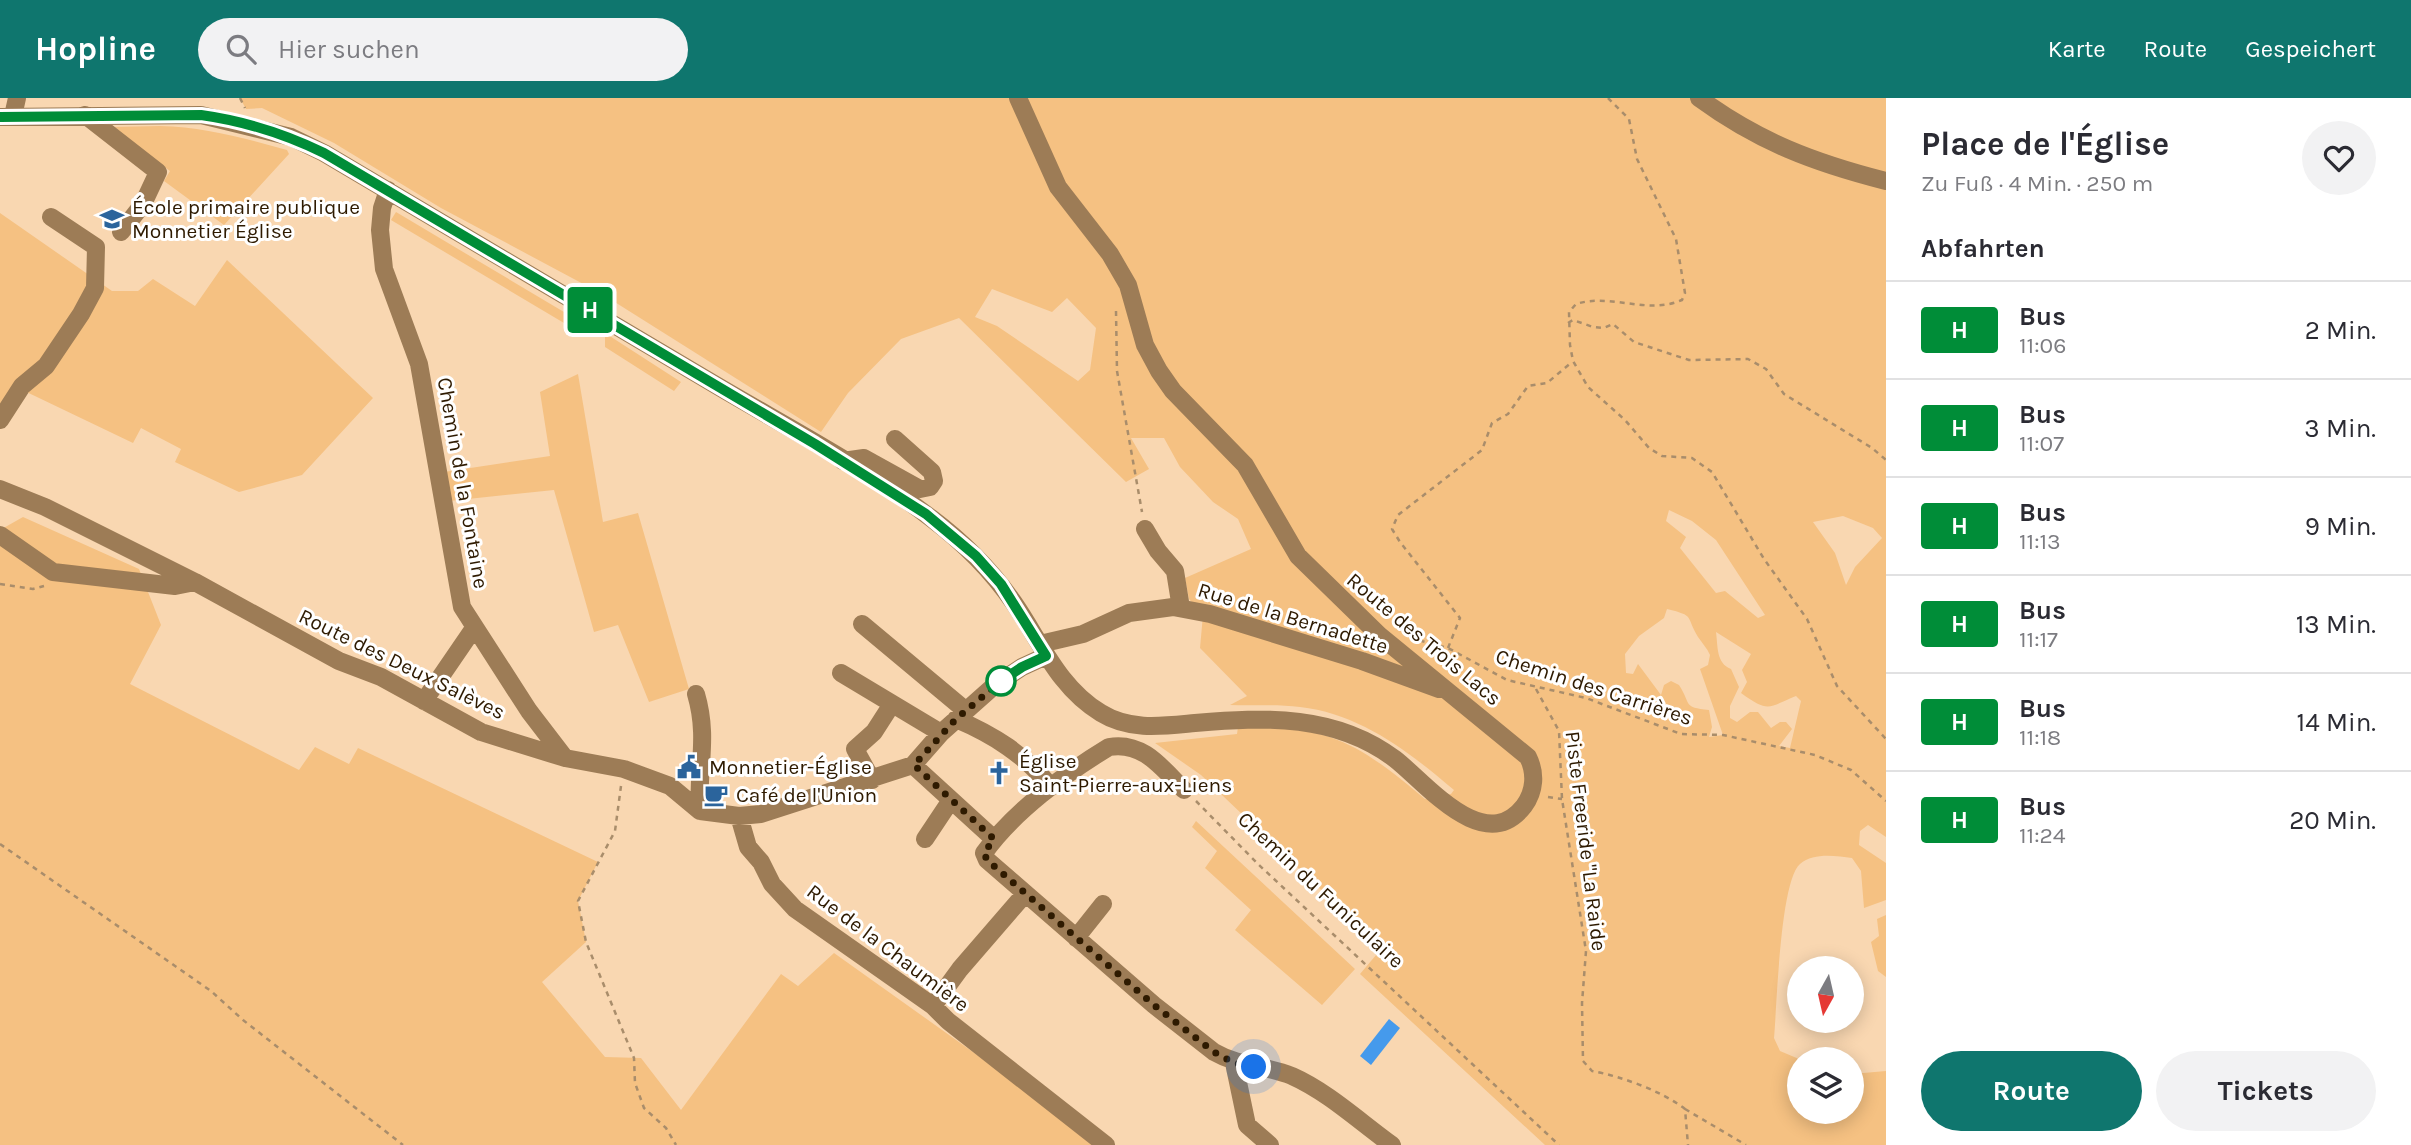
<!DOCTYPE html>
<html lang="de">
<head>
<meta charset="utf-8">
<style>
  :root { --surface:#fff; --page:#f2f2f3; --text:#2b2b33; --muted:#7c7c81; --line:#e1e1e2; --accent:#0f766e }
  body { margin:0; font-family:Karla,sans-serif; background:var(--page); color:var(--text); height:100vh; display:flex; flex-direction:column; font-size:26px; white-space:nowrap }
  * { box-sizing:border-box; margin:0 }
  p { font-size:23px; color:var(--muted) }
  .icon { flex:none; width:38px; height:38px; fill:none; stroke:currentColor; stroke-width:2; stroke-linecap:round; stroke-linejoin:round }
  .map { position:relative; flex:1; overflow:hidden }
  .panel { display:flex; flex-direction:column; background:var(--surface); width:525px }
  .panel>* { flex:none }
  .badge { padding:0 14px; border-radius:5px; font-size:24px; line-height:46px }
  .needle { width:46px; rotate:188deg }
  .controls { position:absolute; left:1787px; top:858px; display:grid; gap:14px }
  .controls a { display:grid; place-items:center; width:77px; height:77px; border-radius:50%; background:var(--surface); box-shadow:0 4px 18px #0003; font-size:35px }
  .you { position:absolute; width:35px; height:35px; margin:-18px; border:5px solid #fff; border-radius:50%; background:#1a73e8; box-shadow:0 0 0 10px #1a73e833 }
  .map>.badge { position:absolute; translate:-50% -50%; box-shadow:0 0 0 4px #fff }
  h2 { padding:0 35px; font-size:26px; line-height:63px }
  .round { display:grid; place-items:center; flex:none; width:74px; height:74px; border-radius:37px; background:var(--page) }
  .headline { display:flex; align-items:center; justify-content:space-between; height:119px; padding:0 35px }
  h1 { font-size:33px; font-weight:700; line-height:52px }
  .cta { display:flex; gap:14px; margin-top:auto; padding:14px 35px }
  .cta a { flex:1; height:80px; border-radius:42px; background:var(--accent); color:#fff; font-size:28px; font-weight:700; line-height:80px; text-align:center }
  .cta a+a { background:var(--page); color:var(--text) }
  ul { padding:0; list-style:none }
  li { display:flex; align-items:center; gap:21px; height:98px; padding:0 35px; border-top:2px solid var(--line) }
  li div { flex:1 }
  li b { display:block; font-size:26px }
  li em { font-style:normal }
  li .badge { min-width:77px; font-weight:700; text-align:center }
  header { display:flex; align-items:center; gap:42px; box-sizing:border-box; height:98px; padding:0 35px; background:var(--accent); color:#fff }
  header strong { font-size:33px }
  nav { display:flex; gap:38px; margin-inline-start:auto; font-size:24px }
  .search { width:490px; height:63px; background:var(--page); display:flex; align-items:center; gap:18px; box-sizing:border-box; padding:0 24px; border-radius:38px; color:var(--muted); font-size:26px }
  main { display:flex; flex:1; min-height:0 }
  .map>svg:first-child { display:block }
  .green { fill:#f5c182; fill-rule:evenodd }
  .water { fill:#459aec }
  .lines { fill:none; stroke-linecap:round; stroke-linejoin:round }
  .path { stroke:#a98d6b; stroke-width:2.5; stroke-dasharray:5 5; stroke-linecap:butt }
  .minor { stroke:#9d7c56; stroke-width:18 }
  .line-casing { stroke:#fff; stroke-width:16 }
  .line { stroke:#008d38; stroke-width:10 }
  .walk { stroke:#2e1a00; stroke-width:7; stroke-dasharray:0 12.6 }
  .stop-dot { fill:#fff; stroke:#008d38; stroke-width:3.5 }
  .labels { text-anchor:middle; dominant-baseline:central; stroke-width:6; stroke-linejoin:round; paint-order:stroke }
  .poi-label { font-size:21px; fill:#2e1a00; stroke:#fff; text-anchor:start }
  .street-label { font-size:21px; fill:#2e1a00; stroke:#fff }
</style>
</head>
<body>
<header>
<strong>Hopline</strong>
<div class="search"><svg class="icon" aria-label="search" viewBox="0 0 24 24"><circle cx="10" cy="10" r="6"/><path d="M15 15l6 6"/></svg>Hier suchen</div>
<nav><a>Karte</a><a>Route</a><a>Gespeichert</a></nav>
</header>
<main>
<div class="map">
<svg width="1886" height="1047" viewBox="0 0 1886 1047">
  <rect width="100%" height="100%" fill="#f9d7b1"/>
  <path class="green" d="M240,0H1886V739L1868,727L1860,733L1859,747L1886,765V802L1864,810L1861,773L1852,760C1836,758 1814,754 1800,766C1780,783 1777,908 1774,940L1780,953L1799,961V1013H1852V976L1886,973V1047H1545L1360,876L1382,850L1201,677L1155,645L1237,636L1238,629C1329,627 1357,644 1425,701L1451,696L1454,692C1409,654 1361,616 1300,609C1277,606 1254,608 1230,607L1247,598L1200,550L1203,517L1189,501L1185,480L1251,451L1238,421L1213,404L1180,369L1164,340H1131L1149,371L1126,384L959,220L901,241L848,295L821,334L602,196L441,110L334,45L262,10L246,11ZM992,191L1052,214L1067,200L1096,230L1090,272L1078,283L997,228L975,219ZM1669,412L1692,423L1716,442L1765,517L1758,520L1725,493L1716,495L1680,450L1686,439L1666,423ZM1843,418L1873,430L1882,440L1855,469L1846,487L1835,455L1813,424ZM1667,511C1696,518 1685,518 1698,539C1702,545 1707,550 1710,557L1708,567L1700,571L1723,637L1709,639L1712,629L1709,612C1682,609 1692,607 1679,587L1671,583L1664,587L1661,597L1638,566L1633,576L1626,575L1625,556L1639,538L1664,520ZM1716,534L1751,556L1742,572L1747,584L1741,595C1770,616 1768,609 1796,598L1801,603L1790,650L1779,648L1792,631L1786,624H1780L1771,630L1758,614H1750L1737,624L1730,620V608L1739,589L1731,571C1716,565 1718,549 1716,534Z
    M160,28C204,29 244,40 287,52L289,56L224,127L164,83L170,73L110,29Z
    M396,114L569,217L564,225L391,122Z
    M0,115L112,193H138L153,181L195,208L227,162L373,300L302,377L239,394L175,364L181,351L141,330L133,345L14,288L0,308Z
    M605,235L681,284L674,293L605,249Z
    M578,276L603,424L638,415L689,591L649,604L618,527L594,534L554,392L449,403L444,374L550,358L540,294Z
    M23,419L139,471L161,527L130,586L299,672L315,649L349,666L358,650L598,764L578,803L586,844L542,884L605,959L641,960L681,1012L781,876L798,888L834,855L994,969L1094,1047H0V432Z
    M1196,723L1355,871L1322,907L1235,832L1251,812L1205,770L1217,753L1192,729Z
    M1886,817V879L1878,873L1871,844L1879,838L1877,821Z"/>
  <path class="water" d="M1389,921L1400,930L1371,967L1360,958Z"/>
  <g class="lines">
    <path class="path" d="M240,0L245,10
      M1608,0L1629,21L1637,61L1676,141L1685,195L1682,202C1647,217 1611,195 1576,206L1569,214L1570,247L1573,263L1588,289L1625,322L1649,350L1662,358L1692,360L1712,374L1764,461L1807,521L1837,588L1886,641
      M1116,213L1117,273L1142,414
      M1568,225L1573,222L1593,229L1604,230L1613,226L1634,244L1689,262L1748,261L1766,271L1784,296L1872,350L1886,362
      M0,486L33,491L44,488
      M1410,540L1448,550L1507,582L1586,600L1681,636L1723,637L1815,657L1851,672L1886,703
      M1448,550L1460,520L1400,444L1392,431L1398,417L1482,352L1492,325L1508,316L1528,288L1547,285L1572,264
      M1536,591L1559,633L1562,701L1586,853L1582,905L1583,963L1592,973C1620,978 1662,993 1685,1011L1688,1047
      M621,688L615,733L578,803L586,844L634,960L635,985L644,1010L666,1030L676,1047
      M1548,699L1562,701
      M1196,703L1259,767L1559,1047
      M0,746L211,893L243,922L403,1047
      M1685,1011L1746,1047"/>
    <path class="minor" d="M1699,0C1759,44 1815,65 1886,83
      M85,17L158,74L143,106L121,134
      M13,18L17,0
      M0,19L201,17L291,39L324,55C453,131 581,207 709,283C783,327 863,368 931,420C963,444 991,472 1014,505C1041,544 1058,589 1101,615C1130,633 1163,628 1195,625C1266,619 1335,616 1395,661C1426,685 1484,759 1524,708C1535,693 1536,675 1528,659L1379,537L1298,458L1245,367L1173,293L1159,273L1145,247L1128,187L1110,156L1058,89L1018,0
      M388,92L382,110L380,132L384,171L419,266L462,509L529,613L565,660
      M0,322L22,288L46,268L81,216L95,190L96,149L51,119
      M843,363L864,360L920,391L930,389L934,383L932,374L895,341
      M0,391L45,409L195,484L339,563L381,579L481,634L565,660L624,671L670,688L700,713L739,718L761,716L913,667L941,635L995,587L1022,569L1046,558
      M1145,431L1158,453L1175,473L1181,510
      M0,437L53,474L175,488L195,484
      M862,526L965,612
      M1040,546L1083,536L1129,515L1173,509L1210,516L1362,563L1439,591
      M841,575L941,635
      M696,596C709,640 697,671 700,713
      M424,603L474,530
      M956,621C994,637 1025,657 1051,689
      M913,667L994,741
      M872,682L855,651L874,634L892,606
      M1184,692C1162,670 1143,643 1109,649C1066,675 1013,714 984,755L987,762L1154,907L1214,954C1240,969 1265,967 1292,978C1328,994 1360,1024 1392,1047
      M739,718L748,749L761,764L772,786L795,811L933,908L948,923L1106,1047
      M925,741L951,702
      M1076,840L1103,806
      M933,908L960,871L1024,797
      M1234,965L1247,1027L1270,1047"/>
  </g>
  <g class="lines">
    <g class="line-casing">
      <path id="line" d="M0,19L201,17C244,23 285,36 324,55L815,346L926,416L976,458L1001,486L1046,558L1022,569L995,587"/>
    </g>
    <use href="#line" class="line"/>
    <path class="walk" d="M1001,583L956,621L914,667L994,741L984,755L987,762L1154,907L1214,954L1234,965L1254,969"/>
  </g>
  <defs>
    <g id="school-bare" transform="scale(1.89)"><path d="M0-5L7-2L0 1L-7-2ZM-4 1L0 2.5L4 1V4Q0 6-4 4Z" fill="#2b649c" stroke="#fff" stroke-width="2.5" paint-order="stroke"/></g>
    <g id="civic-bare" transform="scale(1.89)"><path d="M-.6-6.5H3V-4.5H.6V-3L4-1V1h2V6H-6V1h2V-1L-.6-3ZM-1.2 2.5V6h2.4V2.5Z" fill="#2b649c" stroke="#fff" stroke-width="2.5" paint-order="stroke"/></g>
    <g id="church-bare" transform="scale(1.89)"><path d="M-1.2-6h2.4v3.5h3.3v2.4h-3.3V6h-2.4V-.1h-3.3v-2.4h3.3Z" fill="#2b649c" stroke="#fff" stroke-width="2.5" paint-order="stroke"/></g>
    <g id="cafe-bare" transform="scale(1.89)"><path d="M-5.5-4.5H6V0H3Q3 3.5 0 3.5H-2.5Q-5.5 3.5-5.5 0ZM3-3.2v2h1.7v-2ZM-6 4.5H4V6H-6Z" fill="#2b649c" stroke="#fff" stroke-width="2.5" paint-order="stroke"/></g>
  </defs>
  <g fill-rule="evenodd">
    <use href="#school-bare" x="112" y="121"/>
    <use href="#civic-bare" x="689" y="669"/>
    <use href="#church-bare" x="999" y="675"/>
    <use href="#cafe-bare" x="716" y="697"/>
  </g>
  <circle class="stop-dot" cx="1001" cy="583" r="14"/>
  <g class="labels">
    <g class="poi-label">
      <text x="132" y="109">École primaire publique<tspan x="132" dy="24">Monnetier Église</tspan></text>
      <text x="1019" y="663">Église<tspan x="1019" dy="24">Saint-Pierre-aux-Liens</tspan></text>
      <text x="709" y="669">Monnetier-Église</text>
      <text x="736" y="697">Café de l'Union</text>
    </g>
    <g class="street-label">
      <text transform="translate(463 385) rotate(80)">Chemin de la Fontaine</text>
      <text transform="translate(1293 520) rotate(17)">Rue de la Bernadette</text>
      <text transform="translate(1424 541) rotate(40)">Route des Trois Lacs</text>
      <text transform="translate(402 566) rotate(26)">Route des Deux Salèves</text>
      <text transform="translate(1594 589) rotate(18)">Chemin des Carrières</text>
      <text transform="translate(1586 743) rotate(83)">Piste Freeride "La Raide</text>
      <text transform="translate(1321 792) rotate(43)">Chemin du Funiculaire</text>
      <text transform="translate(888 850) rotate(37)">Rue de la Chaumière</text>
    </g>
  </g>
</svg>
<div class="controls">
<a><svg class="needle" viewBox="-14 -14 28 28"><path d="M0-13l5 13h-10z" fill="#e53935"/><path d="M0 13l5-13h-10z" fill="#7c7c81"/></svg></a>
<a><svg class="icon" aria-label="layers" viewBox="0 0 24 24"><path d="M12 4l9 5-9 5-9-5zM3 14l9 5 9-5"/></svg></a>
</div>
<div class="you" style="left:1254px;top:969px"></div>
<b class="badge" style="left:590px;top:212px;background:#008d38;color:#fff">H</b>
</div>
<section class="panel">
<div class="headline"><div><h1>Place de l'Église</h1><p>Zu Fuß · 4 Min. · 250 m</p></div><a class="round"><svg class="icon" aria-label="heart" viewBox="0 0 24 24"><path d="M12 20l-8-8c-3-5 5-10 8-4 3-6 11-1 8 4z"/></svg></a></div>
<h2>Abfahrten</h2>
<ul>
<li><span class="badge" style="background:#008d38;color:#fff">H</span><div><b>Bus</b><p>11:06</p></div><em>2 Min.</em></li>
<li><span class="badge" style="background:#008d38;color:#fff">H</span><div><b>Bus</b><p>11:07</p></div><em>3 Min.</em></li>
<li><span class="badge" style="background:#008d38;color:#fff">H</span><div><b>Bus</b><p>11:13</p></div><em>9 Min.</em></li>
<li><span class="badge" style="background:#008d38;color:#fff">H</span><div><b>Bus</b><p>11:17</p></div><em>13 Min.</em></li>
<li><span class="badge" style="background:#008d38;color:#fff">H</span><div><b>Bus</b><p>11:18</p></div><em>14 Min.</em></li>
<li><span class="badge" style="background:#008d38;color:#fff">H</span><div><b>Bus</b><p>11:24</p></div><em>20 Min.</em></li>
</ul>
<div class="cta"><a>Route</a><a>Tickets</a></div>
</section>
</main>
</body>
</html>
